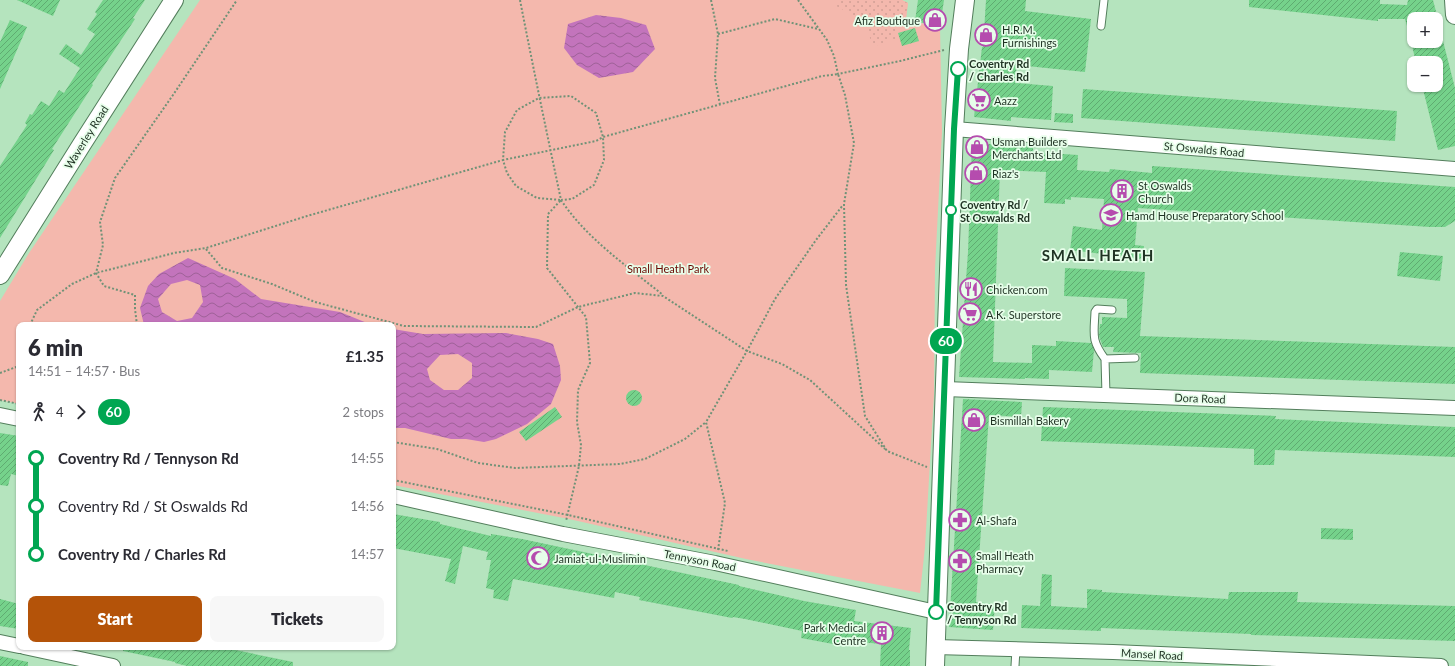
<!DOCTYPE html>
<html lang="en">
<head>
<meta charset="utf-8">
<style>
  :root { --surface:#fff; --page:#f7f7f7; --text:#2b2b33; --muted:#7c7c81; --accent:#b45309 }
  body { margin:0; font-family:Lato,sans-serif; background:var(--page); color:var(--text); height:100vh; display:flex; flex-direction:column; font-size:15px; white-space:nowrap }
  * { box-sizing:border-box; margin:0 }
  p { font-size:13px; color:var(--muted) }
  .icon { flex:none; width:22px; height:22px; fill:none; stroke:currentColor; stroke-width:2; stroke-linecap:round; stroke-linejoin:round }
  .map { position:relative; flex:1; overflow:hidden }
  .sheet { position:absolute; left:16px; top:322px; width:380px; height:328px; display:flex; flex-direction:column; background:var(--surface); border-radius:8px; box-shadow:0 1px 3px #0004 }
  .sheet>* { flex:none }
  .badge { padding:0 8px; border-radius:13px; font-size:14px; line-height:26px }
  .fabs { position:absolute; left:1407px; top:12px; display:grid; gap:8px }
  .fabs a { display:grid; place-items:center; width:36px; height:36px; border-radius:8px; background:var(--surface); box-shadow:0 1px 3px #0004; font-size:20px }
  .map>.badge { position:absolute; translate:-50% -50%; box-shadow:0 0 0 2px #fff }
  .legs { display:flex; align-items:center; gap:6px; height:44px; padding:0 12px; font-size:13px }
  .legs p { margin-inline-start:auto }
  .headline { display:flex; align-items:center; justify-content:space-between; height:68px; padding:0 12px }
  h1 { font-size:22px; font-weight:800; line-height:30px }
  .action { display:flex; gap:8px; margin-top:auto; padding:8px 12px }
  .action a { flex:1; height:46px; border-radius:8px; background:var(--accent); color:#fff; font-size:16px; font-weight:800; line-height:46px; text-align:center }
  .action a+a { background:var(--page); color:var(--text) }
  ul { padding:0 12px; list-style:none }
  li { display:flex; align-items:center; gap:14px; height:48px; font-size:15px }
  li i { display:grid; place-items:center; width:6px; height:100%; margin:0 5px; background:currentColor }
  li i::after { content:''; width:10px; height:10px; margin:-5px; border:3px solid; border-radius:50%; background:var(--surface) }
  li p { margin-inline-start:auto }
  li:first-child i { background:linear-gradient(#0000 50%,currentColor 0) }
  li:last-child i { background:linear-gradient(currentColor 50%,#0000 0) }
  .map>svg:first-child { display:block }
  .park { fill:#f4b8ad }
  .garden { fill:url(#garden-dots) }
  .water { fill:url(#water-waves); fill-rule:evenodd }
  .building { fill:url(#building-hatch) }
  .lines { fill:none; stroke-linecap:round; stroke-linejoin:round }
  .service-casing { stroke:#537e5c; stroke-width:9 }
  .minor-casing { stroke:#537e5c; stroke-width:16 }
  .tertiary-casing { stroke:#537e5c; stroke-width:20 }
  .path { stroke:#709277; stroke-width:2; stroke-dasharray:2 2; stroke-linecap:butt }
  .service { stroke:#fff; stroke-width:7 }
  .minor { stroke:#fff; stroke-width:14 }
  .tertiary { stroke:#fff; stroke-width:18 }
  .line-1-casing { stroke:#fff; stroke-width:9 }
  .line-1 { stroke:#00a651; stroke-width:6 }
  .stop-1-dot { fill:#fff; stroke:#00a651; stroke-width:2 }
  .labels { text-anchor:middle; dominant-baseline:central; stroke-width:3.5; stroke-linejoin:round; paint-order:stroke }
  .poi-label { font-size:11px; fill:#1f3223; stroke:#e7feea; text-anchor:start }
  .stop-label { font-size:11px; font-weight:bold; fill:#1f3223; stroke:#e7feea; text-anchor:start }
  .street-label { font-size:11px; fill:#1f3223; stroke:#e7feea }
  .park-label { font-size:11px; fill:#6b0802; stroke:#e7feea }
  .district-label { font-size:15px; font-weight:bold; letter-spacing:1px; fill:#1f3223; stroke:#e7feea }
</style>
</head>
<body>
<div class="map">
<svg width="1455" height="666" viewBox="0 0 1455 666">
  <defs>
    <pattern id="garden-dots" width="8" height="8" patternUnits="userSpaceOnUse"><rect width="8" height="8" fill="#f4b8ad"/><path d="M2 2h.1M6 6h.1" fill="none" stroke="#d19f95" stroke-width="1.8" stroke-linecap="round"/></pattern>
    <pattern id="water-waves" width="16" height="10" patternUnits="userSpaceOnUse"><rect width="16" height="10" fill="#c374bc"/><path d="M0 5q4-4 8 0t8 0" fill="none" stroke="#9e6098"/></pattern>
    <pattern id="building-hatch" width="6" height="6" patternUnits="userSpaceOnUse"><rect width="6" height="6" fill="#75d28b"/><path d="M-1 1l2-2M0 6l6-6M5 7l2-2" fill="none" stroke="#5fab71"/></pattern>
  </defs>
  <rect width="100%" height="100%" fill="#b5e4be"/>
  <path class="park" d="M200,0H902L908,3L906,20L940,27L942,132L935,269L934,394L925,547L920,593L746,559L569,519L393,485V325H19V404L0,400V301L29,253Z"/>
  <path class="garden" d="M839,0H902L908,3L905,20L896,22L895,39L872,47L869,33L864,21L836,6Z"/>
  <path class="water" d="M596,15L621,18L646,25L655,49L633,72L599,78L577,65L564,48L568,24Z
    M188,258L235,279L261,299L340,312L372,325H144L140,308L148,286L159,274ZM187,280L200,285L203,302L192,318L177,321L162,312L158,299L171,284Z
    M393,329L423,334L506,333L538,339L553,344L560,366L561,380L551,404L527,424L496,439L484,442L466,439H451L405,428H393ZM458,354L472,363V378L458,390H444L430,380L427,369L440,355Z"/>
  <path class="building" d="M17,0H60L53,16Z
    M103,0H145L133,18L135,19L92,84L93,85L52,149L54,150L0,238V166L27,125L25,123L30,114L32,115L41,101L49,106L59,90L64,93L80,68L59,54L66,44L81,55L95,34L87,29L97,14L95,12Z
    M918,0H944L940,27L915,21Z
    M986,0H1026L1025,11L1091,19L1085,72L1017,65L1015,83L1053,86L1051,120L1011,117V121L974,117L982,47H983Z
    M1249,0H1380V4L1407,5L1408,0H1433L1438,19H1414V40H1411L1405,19H1378V21L1249,7Z
    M10,20L27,27L0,89V42Z
    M915,28L919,41L902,46L898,33Z
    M1411,41H1443L1455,88V146L1438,150L1422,85H1436V63H1416Z
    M1083,89L1397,111L1395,141L1081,118Z
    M1055,113L1073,114V123L1054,122Z
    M972,143L1033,147V152L1078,155L1077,170L1109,172L1110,169L1152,173V166L1455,187V221L1445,227H1430L1138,208L1135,245L1144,246L1143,259L1070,250L1073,226L1102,230L1104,199L1071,197V200L1065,199V204L1044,203L1046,172L1000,170L993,362L1032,363V345L1056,346V341L1091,343L1094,350L1092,372L1049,370V379L1025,378V379L959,377L968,252Z
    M1400,252L1443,256L1440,281L1397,276Z
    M1065,268L1145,272L1140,336L1455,347V384L1140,373L1141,353L1113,352L1114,347H1103L1099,336L1100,324H1102V317L1127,318V299L1064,296Z
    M626 398a8 8 0 1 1 16 0a8 8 0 1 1-16 0Z
    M963,399L1022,402L1021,417L989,415L976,602L995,604L993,630L949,627Z
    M555,407L562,417L526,441L519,432Z
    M1043,407L1276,416L1275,419L1455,427V457L1275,450L1274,465H1254V449L1041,441Z
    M0,433L19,436V476L11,474L8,486L0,485Z
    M393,514L440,522V524L491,536V534L522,539L739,585V586L804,601L856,610L854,621L911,628L909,650H910V666H880L881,644L850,641L849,647L801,638L802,631L745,619L733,617L732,618L639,600L640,597L615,592L614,598L513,579L508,601L493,598L494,590L486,588L491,560H486L488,552L463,546L455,584L445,581L451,559L393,548Z
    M1321,528L1353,529V540L1321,539Z
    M1042,574L1052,575L1051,606L1087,608V589L1102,590V592L1228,599L1229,592H1298L1297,602L1455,606V641L1251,635V634L1101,628V631L1021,628L1022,605L1040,606Z
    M0,599L19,604V629L0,626Z
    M124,647H221L293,662V666H187L175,663V662L123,651Z
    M0,656L28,662V666H0Z"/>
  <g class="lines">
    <g class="service-casing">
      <path id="service" d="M1101,26L1104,0
        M1105,359C1091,340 1094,335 1095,312L1097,309L1112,310
        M1106,395L1105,359L1135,358
        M1015,666L1016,649"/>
    </g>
    <g class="minor-casing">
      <path id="minor" d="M954,129L1455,169
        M945,389L1455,408
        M0,415L19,419
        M393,496L563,534L715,563L936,612
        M0,642L19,646
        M24,647L113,666
        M935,647L1113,652L1441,666"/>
    </g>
    <g class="tertiary-casing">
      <path id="tertiary" d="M1454,0L1455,15
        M0,275L82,144L174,0
        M935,666L954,129L959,49L965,0"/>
    </g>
    <path class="path" d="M520,0C533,67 547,134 561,200L572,199L594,185L604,160L603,137L596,113L571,96L539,98L517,110L505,132L503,160L596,141L603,137L822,76L838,74L845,95L854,143L844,204L846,285L865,416L887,451L927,467
      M711,0L718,34L715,78L720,105
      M798,0L827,40L834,56L838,74L900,61L944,50
      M718,34L775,19L818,29
      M561,200C587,239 627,266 663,295
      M206,249L222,268L272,284L315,302L404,326L536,327L578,307L635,293L663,296L747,351L782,364L810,380L885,449
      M30,325L37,310L72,284L96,273L174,253L206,248L307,216L503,160L507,173L516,186L537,198L561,200L548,214L547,268L586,317L590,363L578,390L577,422L581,445L579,466L566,521
      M137,325L135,309V295L104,286L96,273L103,245L100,222L115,178L173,95L237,0
      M0,373L19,366
      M0,400L19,404
      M393,442L437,449L478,463L515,468L620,464L645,459L685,439L706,422
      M393,480L568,515L728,551
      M718,550L725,503L706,422L747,351L775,299L816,240L843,205"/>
    <use href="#service" class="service"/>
    <use href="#minor" class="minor"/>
    <use href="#tertiary" class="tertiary"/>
  </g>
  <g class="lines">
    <g class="line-1-casing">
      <path id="line-1" d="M936,612L954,129L958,69"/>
    </g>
    <use href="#line-1" class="line-1"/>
  </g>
  <defs>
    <g id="shop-ring" transform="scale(1.15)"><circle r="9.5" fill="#e7feea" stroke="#b54cae" stroke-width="1.5"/><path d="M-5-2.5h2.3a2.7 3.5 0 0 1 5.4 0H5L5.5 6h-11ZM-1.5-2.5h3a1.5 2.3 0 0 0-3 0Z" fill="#b54cae"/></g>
    <g id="supermarket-ring" transform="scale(1.15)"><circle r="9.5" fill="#e7feea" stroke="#b54cae" stroke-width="1.5"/><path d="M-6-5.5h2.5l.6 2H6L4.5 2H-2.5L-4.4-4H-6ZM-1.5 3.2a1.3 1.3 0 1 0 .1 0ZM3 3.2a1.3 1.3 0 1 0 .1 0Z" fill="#b54cae"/></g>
    <g id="building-ring" transform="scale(1.15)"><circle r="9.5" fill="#e7feea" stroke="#b54cae" stroke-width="1.5"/><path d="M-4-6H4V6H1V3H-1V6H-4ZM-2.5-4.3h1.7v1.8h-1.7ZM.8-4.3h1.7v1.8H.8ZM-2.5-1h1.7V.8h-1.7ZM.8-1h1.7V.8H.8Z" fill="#b54cae"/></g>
    <g id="school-ring" transform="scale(1.15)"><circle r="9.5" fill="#e7feea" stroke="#b54cae" stroke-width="1.5"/><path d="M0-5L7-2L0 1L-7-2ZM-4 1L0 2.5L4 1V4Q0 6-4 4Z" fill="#b54cae"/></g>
    <g id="restaurant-ring" transform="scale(1.15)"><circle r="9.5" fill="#e7feea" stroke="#b54cae" stroke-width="1.5"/><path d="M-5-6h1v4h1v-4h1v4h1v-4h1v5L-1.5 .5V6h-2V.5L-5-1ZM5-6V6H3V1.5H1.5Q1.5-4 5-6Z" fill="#b54cae"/></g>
    <g id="pharmacy-ring" transform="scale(1.15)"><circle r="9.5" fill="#e7feea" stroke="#b54cae" stroke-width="1.5"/><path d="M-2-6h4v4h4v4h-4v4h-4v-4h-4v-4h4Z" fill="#b54cae"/></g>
    <g id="mosque-ring" transform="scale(1.15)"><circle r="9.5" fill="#e7feea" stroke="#b54cae" stroke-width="1.5"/><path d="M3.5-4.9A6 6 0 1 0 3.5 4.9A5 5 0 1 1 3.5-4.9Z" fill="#b54cae"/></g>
  </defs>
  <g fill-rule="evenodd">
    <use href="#shop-ring" x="935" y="20"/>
    <use href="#shop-ring" x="986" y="35"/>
    <use href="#supermarket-ring" x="979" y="100"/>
    <use href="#shop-ring" x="977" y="147"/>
    <use href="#shop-ring" x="976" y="173"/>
    <use href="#building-ring" x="1122" y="191"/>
    <use href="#school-ring" x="1111" y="215"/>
    <use href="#restaurant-ring" x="971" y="289"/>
    <use href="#supermarket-ring" x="970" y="314"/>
    <use href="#shop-ring" x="974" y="420"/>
    <use href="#pharmacy-ring" x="960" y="520"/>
    <use href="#mosque-ring" x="538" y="558"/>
    <use href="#pharmacy-ring" x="960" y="561"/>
    <use href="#building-ring" x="882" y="633"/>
  </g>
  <g class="stop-1-dot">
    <circle cx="958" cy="69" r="7"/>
    <circle cx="951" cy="210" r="5"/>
    <circle cx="936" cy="612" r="7"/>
  </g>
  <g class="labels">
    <g class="poi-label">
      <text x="920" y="20" text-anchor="end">Afiz Boutique</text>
      <text x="1002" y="29">H.R.M.<tspan x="1002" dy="13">Furnishings</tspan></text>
      <text x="994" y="100">Aazz</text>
      <text x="992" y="141">Usman Builders<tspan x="992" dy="13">Merchants Ltd</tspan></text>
      <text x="992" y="173">Riaz's</text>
      <text x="1138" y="185">St Oswalds<tspan x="1138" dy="13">Church</tspan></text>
      <text x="1126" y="215">Hamd House Preparatory School</text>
      <text x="986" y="289">Chicken.com</text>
      <text x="986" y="314">A.K. Superstore</text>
      <text x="990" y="420">Bismillah Bakery</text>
      <text x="976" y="520">Al-Shafa</text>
      <text x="976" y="555">Small Heath<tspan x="976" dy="13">Pharmacy</tspan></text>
      <text x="554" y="558">Jamiat-ul-Muslimin</text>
      <text x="866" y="627" text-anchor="end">Park Medical<tspan x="866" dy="13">Centre</tspan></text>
    </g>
    <g class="stop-label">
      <text x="969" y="63">Coventry Rd<tspan x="969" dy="13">/ Charles Rd</tspan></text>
      <text x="960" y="204">Coventry Rd /<tspan x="960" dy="13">St Oswalds Rd</tspan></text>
      <text x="947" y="606">Coventry Rd<tspan x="947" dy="13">/ Tennyson Rd</tspan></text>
    </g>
    <g class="street-label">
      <text transform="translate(86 137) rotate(-58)">Waverley Road</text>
      <text transform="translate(1204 149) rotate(5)">St Oswalds Road</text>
      <text transform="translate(1200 398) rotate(2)">Dora Road</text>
      <text transform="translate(700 560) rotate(11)">Tennyson Road</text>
      <text transform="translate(1152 654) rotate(3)">Mansel Road</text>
    </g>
    <g class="park-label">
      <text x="668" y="268">Small Heath Park</text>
    </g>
    <g class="district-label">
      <text x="1098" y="255">SMALL HEATH</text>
    </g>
  </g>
</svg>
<div class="fabs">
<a>+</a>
<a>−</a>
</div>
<b class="badge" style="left:946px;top:341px;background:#00a651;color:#fff">60</b>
<section class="sheet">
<div class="headline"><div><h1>6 min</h1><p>14:51 – 14:57 · Bus</p></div><b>£1.35</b></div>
<div class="legs"><svg class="icon" aria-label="walk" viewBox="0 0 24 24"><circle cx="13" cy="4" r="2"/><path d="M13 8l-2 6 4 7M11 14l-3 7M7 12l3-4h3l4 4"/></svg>4<svg class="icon" aria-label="forward" viewBox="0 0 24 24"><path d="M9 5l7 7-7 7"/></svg><b class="badge" style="background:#00a651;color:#fff">60</b><p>2 stops</p></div>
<ul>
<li><i style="color:#00a651"></i><b>Coventry Rd / Tennyson Rd</b><p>14:55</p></li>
<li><i style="color:#00a651"></i><span>Coventry Rd / St Oswalds Rd</span><p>14:56</p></li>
<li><i style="color:#00a651"></i><b>Coventry Rd / Charles Rd</b><p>14:57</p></li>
</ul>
<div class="action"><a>Start</a><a>Tickets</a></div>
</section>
</div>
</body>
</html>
